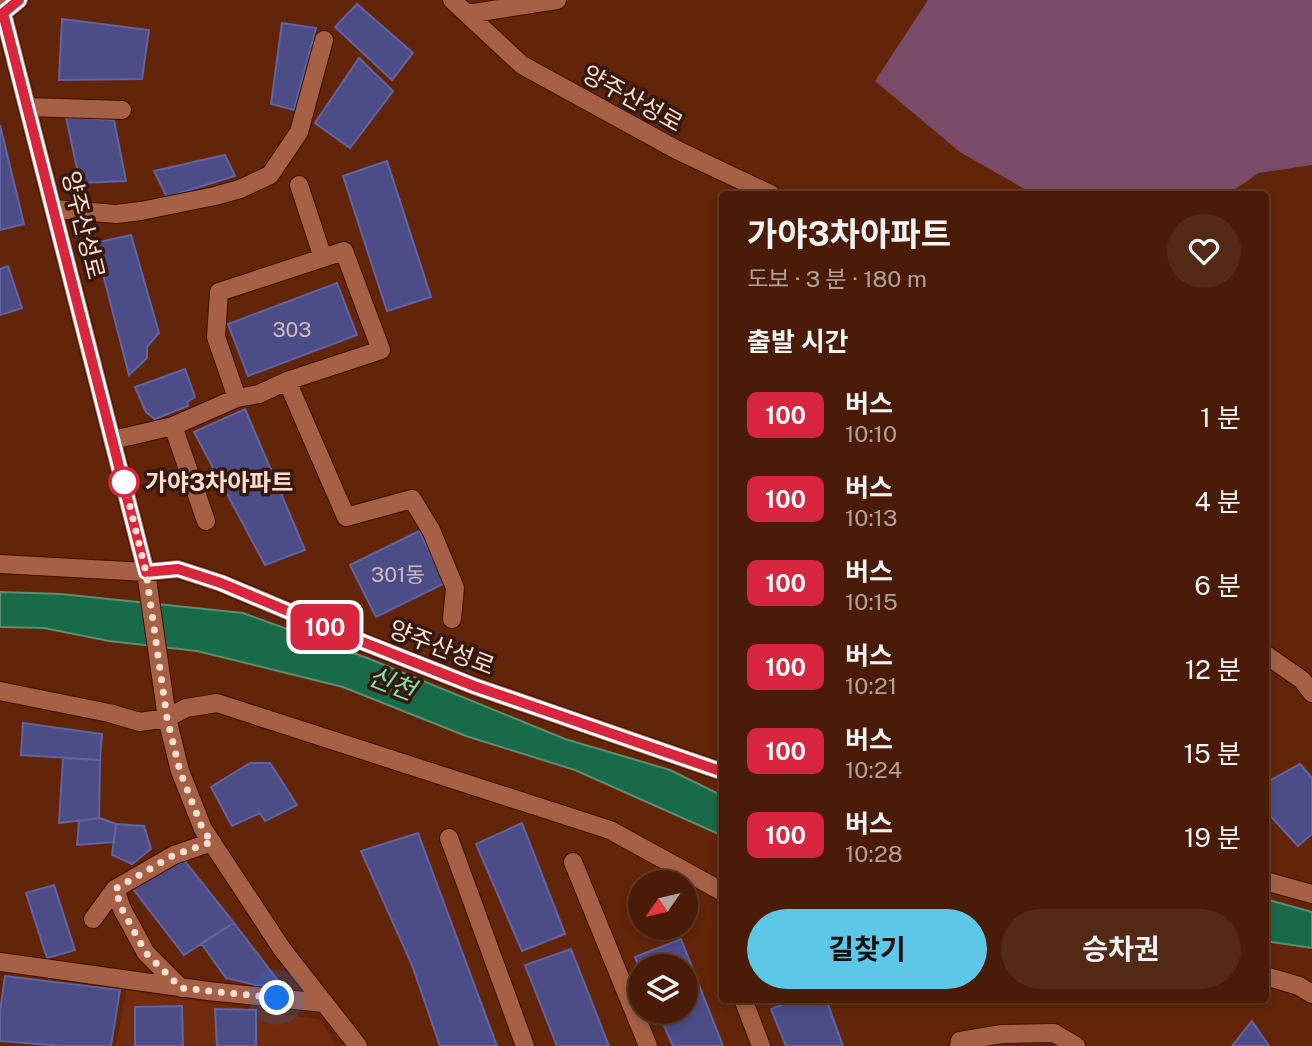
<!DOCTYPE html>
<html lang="ko">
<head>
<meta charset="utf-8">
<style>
  :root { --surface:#4a1c07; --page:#542915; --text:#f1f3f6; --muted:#b2a19b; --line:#613a28; --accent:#5dc7e8 }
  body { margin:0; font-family:"Public Sans","Noto Sans KR",sans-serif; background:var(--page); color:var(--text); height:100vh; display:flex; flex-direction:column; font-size:26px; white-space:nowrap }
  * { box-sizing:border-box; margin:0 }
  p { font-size:23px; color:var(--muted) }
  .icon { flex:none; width:38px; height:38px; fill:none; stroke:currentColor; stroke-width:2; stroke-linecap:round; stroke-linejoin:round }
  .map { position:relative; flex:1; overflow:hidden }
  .panel { position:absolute; left:719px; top:191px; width:550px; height:812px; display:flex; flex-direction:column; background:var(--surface); border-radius:7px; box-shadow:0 4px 10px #0003,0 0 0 2px var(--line) }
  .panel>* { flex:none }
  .badge { padding:0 14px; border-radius:10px; font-size:24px; line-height:46px }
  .needle { width:46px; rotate:236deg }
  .controls { position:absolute; left:628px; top:870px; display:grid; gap:14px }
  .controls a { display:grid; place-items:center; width:70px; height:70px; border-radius:50%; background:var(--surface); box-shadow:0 4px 10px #0003,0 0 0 2px var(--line); font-size:35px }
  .you { position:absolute; width:35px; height:35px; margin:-18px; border:5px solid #fff; border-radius:50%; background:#1a73e8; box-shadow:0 0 0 10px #1a73e833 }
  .map>.badge { position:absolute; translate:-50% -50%; box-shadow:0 0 0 4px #fff }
  h2 { padding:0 28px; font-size:26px; line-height:63px }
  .round { display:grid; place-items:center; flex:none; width:74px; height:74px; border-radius:37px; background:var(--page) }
  .head { display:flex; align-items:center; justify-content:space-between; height:119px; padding:0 28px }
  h1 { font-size:33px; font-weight:700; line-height:52px }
  .primary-button { display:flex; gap:14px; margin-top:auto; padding:14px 28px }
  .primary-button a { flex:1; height:80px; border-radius:42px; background:var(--accent); color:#111; font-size:28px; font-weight:700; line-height:80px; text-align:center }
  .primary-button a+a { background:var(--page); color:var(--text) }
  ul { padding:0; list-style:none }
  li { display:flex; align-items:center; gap:21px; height:84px; padding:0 28px }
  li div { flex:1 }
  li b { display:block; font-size:26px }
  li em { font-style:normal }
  li .badge { min-width:77px; font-weight:700; text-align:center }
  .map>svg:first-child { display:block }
  .built { fill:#722b0c }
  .green { fill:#7a4c69 }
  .water { fill:#186a49; stroke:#5d8d72; stroke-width:2 }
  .building { fill:#4c4d87; stroke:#6263a2; stroke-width:2 }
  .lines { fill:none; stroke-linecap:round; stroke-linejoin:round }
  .minor-casing { stroke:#3f1000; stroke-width:20 }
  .minor { stroke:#a56046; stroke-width:18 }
  .line-casing { stroke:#fff; stroke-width:16 }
  .line { stroke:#d7263d; stroke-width:10 }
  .walk { stroke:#feded2; stroke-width:7; stroke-dasharray:0 12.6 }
  .stop-dot { fill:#fff; stroke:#d7263d; stroke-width:3.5 }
  .labels { text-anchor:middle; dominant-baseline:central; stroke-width:7; stroke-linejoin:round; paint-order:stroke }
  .number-label { font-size:21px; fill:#d2babf }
  .street-label { font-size:24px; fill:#feded2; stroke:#36190e }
  .stop-label { font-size:24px; font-weight:bold; fill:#feded2; stroke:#36190e; text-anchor:start }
  .water-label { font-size:26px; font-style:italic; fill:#79e4b1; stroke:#36190e }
</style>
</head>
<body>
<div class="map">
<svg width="1312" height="1046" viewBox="0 0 1312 1046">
  <rect width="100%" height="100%" fill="#632509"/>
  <path class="built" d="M126,990L320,1020L336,1046H116Z"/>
  <path class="green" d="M928,0H1312V165L1259,173L1228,194H1033L960,152L875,81Z"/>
  <path class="water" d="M0,592L61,594L243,613L367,658L565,739L670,770L723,796V836L575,770L466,736L343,687L197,651L109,641L44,628L0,627Z
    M1265,899L1312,912V948L1265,941Z"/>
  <path class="building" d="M357,4L413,53L392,80L335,27Z
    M62,19L149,30L142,79L59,80Z
    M282,23L316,28L294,110L271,104Z
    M359,58L393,91L350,148L315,123Z
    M66,117L114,120L126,181L80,183Z
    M0,125L24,224L0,230Z
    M225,155L235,176L167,197L154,171Z
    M387,161L431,297L387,311L343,176Z
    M131,235L159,333L147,347V358L129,375L95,243Z
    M8,266L22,308L0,315V269Z
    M337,283L357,335L248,376L228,324Z
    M185,369L195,397L187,402L188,406L155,419L146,412L135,387Z
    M245,409L305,550L265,565L194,432Z
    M419,531L445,583L376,617L350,565Z
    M23,723L102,734L100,760L21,755Z
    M63,758L100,760L99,818L59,823Z
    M250,763H270L297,805L265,821L260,813L232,826L211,787Z
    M1300,764L1312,778V834L1298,846L1265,810V783Z
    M99,818L116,824L114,842L77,845L79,821Z
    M522,823L565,934L522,951L476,844Z
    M116,824L144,826L151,849L132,864L112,855Z
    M418,833L497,1046H440L412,965L361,851Z
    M184,860L234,923L184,955L133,889Z
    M54,885L75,950L47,958L26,893Z
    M234,923L279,982L269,988L226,978L201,943Z
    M681,939L723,1046H673L658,1012H686V966H640V969L635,957Z
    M571,949L609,1046H557L525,965Z
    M5,976L120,990L111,1046H63L0,1041V1011Z
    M796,999H826L843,1046H786L771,1009Z
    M182,1006L183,1046H135V1007Z
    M215,1009L256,1010V1046H217Z
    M1252,1021L1269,1046H1232Z"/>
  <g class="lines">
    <g class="minor-casing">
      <path id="minor" d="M452,0L522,65L677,150L770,194
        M0,1L146,572L167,718L180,771L203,829L282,949L358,1046
        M3,13L19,0
        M467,14L557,0
        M28,107L122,110
        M299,185L323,258
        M54,209L116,214L141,211L215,196L240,189L270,175L299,132L324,40
        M287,381L346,517L412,499L431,530L455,588L452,619
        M173,426L206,521
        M113,440L173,426L237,398L259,394L287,381L381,350L344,251L219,292L216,337L237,398
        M0,564L146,572L178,569L221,583L340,633L474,686L723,772
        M1265,654L1302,680L1312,693
        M0,691L109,713L140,722L167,718L186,708L217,703L610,830L723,892
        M449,838L525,1046
        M573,862L648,1046
        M1265,881L1312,894
        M93,919L115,889
        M0,962L208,991L323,1003
        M1265,976L1299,986L1312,994
        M181,988L146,953L122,909L115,889L174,855L212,842
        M743,999L761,1046
        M959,1046L960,1041L1002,1034L1054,1033L1076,1046"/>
    </g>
    <use href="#minor" class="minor"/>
  </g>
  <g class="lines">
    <g class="line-casing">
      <path id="line" d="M19,0L3,13L146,572L178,569L221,583L340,633L474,686L723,772"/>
    </g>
    <use href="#line" class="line"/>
    <path class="walk" d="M124,482L146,572L167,718L180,771L203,830L212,842L174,855L115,889L122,909L146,953L181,988L277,998"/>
  </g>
  <circle class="stop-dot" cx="124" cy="482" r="14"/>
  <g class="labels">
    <g class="number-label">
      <text x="292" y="329">303</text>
      <text x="398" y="574">301동</text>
    </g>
    <g class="street-label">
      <text transform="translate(633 98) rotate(29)">양주산성로</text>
      <text transform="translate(84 225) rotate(76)">양주산성로</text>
      <text transform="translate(442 647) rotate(21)">양주산성로</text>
    </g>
    <g class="stop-label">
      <text x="145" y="482">가야3차아파트</text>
    </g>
    <g class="water-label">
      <text transform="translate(392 683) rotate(21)">신천</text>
    </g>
  </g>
</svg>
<div class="controls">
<a><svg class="needle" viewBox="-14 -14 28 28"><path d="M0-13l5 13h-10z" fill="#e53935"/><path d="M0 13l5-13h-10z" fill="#b2a19b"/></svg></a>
<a><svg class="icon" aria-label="layers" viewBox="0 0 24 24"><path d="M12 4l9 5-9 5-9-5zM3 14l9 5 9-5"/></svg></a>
</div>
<div class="you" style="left:277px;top:998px"></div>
<b class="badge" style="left:325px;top:627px;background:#d7263d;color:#fff">100</b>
<section class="panel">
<div class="head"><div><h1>가야3차아파트</h1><p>도보 · 3 분 · 180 m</p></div><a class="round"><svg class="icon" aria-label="heart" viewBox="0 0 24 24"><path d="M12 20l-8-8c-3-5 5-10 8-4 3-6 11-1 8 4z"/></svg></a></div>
<h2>출발 시간</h2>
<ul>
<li><span class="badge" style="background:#d7263d;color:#fff">100</span><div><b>버스</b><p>10:10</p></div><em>1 분</em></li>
<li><span class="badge" style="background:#d7263d;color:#fff">100</span><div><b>버스</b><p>10:13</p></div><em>4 분</em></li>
<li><span class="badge" style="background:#d7263d;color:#fff">100</span><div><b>버스</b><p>10:15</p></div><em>6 분</em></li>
<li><span class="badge" style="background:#d7263d;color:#fff">100</span><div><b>버스</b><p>10:21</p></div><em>12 분</em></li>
<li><span class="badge" style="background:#d7263d;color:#fff">100</span><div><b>버스</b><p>10:24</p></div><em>15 분</em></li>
<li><span class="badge" style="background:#d7263d;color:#fff">100</span><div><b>버스</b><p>10:28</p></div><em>19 분</em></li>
</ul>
<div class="primary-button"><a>길찾기</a><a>승차권</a></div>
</section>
</div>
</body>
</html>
